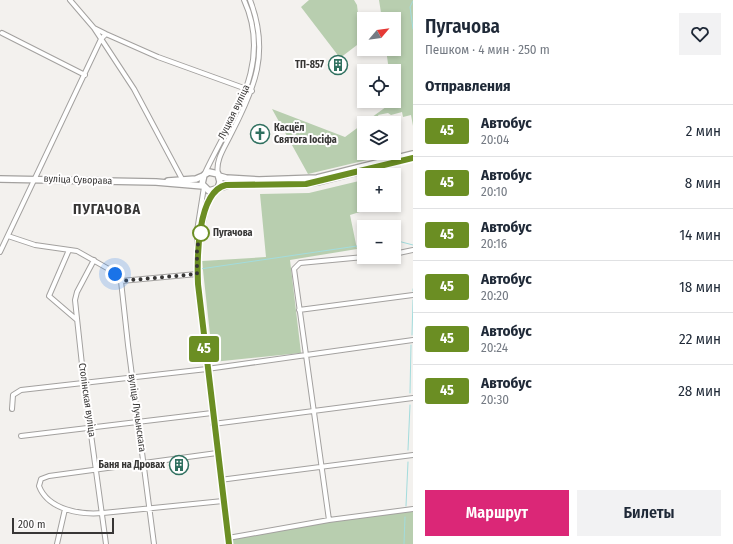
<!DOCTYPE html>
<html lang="ru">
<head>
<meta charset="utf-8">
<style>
  :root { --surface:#fff; --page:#f2f2f3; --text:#1f2937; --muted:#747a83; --line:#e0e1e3; --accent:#db2777 }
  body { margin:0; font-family:"Fira Sans Condensed",sans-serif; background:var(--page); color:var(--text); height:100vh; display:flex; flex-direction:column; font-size:15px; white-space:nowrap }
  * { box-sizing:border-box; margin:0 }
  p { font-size:13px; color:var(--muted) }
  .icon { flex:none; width:22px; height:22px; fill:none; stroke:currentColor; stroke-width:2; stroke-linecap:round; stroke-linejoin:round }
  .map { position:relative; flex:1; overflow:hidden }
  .panel { display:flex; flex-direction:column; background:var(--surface); width:320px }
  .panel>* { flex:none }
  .badge { padding:0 8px; border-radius:3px; font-size:14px; line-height:26px }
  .needle { width:26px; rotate:61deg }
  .fabs { position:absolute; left:357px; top:12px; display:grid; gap:8px }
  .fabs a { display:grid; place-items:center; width:44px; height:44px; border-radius:0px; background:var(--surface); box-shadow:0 2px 6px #0003; font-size:20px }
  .scale { position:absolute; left:12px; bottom:10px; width:102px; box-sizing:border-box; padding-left:4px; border:2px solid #373635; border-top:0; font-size:11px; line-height:14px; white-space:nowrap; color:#373635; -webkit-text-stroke:3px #fffefe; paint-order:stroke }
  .you { position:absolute; width:20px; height:20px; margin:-10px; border:3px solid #fff; border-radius:50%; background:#1a73e8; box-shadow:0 0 0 6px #1a73e833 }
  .map>.badge { position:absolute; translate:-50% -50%; box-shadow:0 0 0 2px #fff }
  h2 { padding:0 12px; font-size:15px; line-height:36px }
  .round { display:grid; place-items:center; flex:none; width:42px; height:42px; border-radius:0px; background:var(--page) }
  .overview { display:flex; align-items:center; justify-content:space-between; height:68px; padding:0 12px }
  h1 { font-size:19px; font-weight:600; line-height:30px }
  .button { display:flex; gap:8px; margin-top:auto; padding:8px 12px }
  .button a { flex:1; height:46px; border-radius:0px; background:var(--accent); color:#fff; font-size:16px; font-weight:600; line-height:46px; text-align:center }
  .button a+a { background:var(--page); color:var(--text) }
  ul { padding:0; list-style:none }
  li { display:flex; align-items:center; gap:12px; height:52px; padding:0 12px; border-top:1px solid var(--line) }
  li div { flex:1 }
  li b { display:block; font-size:15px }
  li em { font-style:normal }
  li .badge { min-width:44px; font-weight:700; text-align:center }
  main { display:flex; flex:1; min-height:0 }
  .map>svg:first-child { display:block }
  .green { fill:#b8ceaf }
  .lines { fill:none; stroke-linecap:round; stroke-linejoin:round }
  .stream { stroke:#a3dcdd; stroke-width:1 }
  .minor-casing { stroke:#a3a19f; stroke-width:6 }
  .major-casing { stroke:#a3a19f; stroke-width:8 }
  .minor { stroke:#fff; stroke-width:4 }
  .major { stroke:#fff; stroke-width:5.5 }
  .line-casing { stroke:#fff; stroke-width:9 }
  .line { stroke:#6b8e23; stroke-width:6 }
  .walk { stroke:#373635; stroke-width:4; stroke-dasharray:0 7.2 }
  .stop-dot { fill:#fff; stroke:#6b8e23; stroke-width:2 }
  .labels { text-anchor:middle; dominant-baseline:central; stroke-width:4; stroke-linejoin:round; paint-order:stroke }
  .poi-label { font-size:10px; font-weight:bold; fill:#373635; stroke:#fffefe; text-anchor:end }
  .street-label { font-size:10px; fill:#373635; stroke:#fffefe }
  .stop-label { font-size:10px; font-weight:bold; fill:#373635; stroke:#fffefe; text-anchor:start }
  .district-label { font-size:14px; font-weight:bold; letter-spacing:1px; fill:#373635; stroke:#fffefe }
</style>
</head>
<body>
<main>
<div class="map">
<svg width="413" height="544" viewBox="0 0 413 544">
  <rect width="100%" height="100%" fill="#f3f1ee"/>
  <path class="green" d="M309,0H354L357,5L361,42L340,58L301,7Z
    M379,0H413V126L411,115L403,117L402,112L391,115L388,113L378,115L381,122L364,123L394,101V71H389L386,49H394V19H382Z
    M272,109L345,137L364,123V153H371V159L308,174Z
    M359,181L366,210L350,215L357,249L290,260L301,353L213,362L202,261L266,257L260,194L309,193Z
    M413,511V544H232L231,539L330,522Z"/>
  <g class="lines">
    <path class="stream" d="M413,1L410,7L413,29
      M394,240L413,245
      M200,269L364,245
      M413,291V289
      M412,335L413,300
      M410,393L411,345
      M408,450L410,405
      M406,506L408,462
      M404,544L405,517"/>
    <g class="minor-casing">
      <path id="minor" d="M70,0L94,28L106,34L158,57L252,91
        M94,28L134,89L182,179
        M2,33L85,75
        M218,174C215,160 225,147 231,134C255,88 270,52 250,0
        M204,175C230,118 274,66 244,0
        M204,187L197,231L198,291L229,544
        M8,236L35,245L77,251L114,272L121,281L197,274
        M199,242L207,204L215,190
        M69,250L49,296L77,320
        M0,252L101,39L106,34
        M394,254L413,250
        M94,260L77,292L75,300L84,383L106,544
        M121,281L128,345L154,544
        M299,310L413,295
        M12,409L13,395L21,390L207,369L413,340
        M213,424L413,398
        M21,436L212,413
        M217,453L49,476L41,479L39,486C48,510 81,515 103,513L223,501
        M220,480L413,455
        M329,520L294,269L300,263L364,257
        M228,538L329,520L413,509
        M57,544L65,509"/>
    </g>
    <g class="major-casing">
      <path id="major" d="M219,176L226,178L259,180L317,178L413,154
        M0,179L156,182L203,186
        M168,181L196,179L203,176
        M218,188L220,182L218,174L209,172L204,175L202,184L209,191L229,185L299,184L317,182L413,158"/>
    </g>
    <use href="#minor" class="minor"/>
    <use href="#major" class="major"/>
  </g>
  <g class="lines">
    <g class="line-casing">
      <path id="line" d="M229,544L198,284C197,259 197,192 226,185L306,184L413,158"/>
    </g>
    <use href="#line" class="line"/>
    <path class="walk" d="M115,274L121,281L197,274V248L201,233"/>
  </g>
  <defs>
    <g id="building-ring" transform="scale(1)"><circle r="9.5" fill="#fffefe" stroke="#2f705f" stroke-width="1.5"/><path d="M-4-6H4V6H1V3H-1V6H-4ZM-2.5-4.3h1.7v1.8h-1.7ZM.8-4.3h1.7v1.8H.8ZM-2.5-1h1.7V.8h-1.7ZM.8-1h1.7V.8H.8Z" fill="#2f705f"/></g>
    <g id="church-ring" transform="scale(1)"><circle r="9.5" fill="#fffefe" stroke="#2f705f" stroke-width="1.5"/><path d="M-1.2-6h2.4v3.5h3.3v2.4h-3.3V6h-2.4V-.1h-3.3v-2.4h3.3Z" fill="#2f705f"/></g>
  </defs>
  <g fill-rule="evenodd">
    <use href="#building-ring" x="338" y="65"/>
    <use href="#church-ring" x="260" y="134"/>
    <use href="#building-ring" x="179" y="465"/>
  </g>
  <circle class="stop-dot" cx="201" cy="233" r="8"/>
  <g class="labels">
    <g class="poi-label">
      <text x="324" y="65">ТП-857</text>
      <text x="274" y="128" text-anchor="start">Касцёл<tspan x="274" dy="12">Святога Іосіфа</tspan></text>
      <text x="165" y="465">Баня на Дровах</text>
    </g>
    <g class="street-label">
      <text transform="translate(234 112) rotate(-64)">Луцкая вуліца</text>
      <text transform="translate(78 180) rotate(2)">вуліца Суворава</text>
      <text transform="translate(87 400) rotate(82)">Столінская вуліца</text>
      <text transform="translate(137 413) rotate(82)">вуліца Лучынскага</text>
    </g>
    <g class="stop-label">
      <text x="213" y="233">Пугачова</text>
    </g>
    <g class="district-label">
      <text x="107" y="209">ПУГАЧОВА</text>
    </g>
  </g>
</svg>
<div class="fabs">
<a><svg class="needle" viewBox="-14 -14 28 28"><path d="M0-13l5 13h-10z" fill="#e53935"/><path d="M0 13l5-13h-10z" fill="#747a83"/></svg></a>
<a><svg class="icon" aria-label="locate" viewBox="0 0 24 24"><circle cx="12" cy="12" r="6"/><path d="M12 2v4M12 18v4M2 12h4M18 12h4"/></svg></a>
<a><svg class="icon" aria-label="layers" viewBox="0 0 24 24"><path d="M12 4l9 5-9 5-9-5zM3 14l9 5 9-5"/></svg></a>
<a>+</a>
<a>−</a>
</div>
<div class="scale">200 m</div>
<div class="you" style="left:115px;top:274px"></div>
<b class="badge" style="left:204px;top:349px;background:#6b8e23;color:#fff">45</b>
</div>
<section class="panel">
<div class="overview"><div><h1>Пугачова</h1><p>Пешком · 4 мин · 250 m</p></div><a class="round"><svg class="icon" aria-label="heart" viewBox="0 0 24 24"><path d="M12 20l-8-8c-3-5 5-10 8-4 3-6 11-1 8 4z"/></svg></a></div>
<h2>Отправления</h2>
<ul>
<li><span class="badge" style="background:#6b8e23;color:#fff">45</span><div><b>Автобус</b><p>20:04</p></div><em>2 мин</em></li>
<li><span class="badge" style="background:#6b8e23;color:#fff">45</span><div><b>Автобус</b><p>20:10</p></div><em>8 мин</em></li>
<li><span class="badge" style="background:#6b8e23;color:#fff">45</span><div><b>Автобус</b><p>20:16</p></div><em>14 мин</em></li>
<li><span class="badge" style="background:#6b8e23;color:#fff">45</span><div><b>Автобус</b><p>20:20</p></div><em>18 мин</em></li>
<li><span class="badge" style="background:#6b8e23;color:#fff">45</span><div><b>Автобус</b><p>20:24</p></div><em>22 мин</em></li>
<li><span class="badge" style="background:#6b8e23;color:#fff">45</span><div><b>Автобус</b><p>20:30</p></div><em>28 мин</em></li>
</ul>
<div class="button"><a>Маршрут</a><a>Билеты</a></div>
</section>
</main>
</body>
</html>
